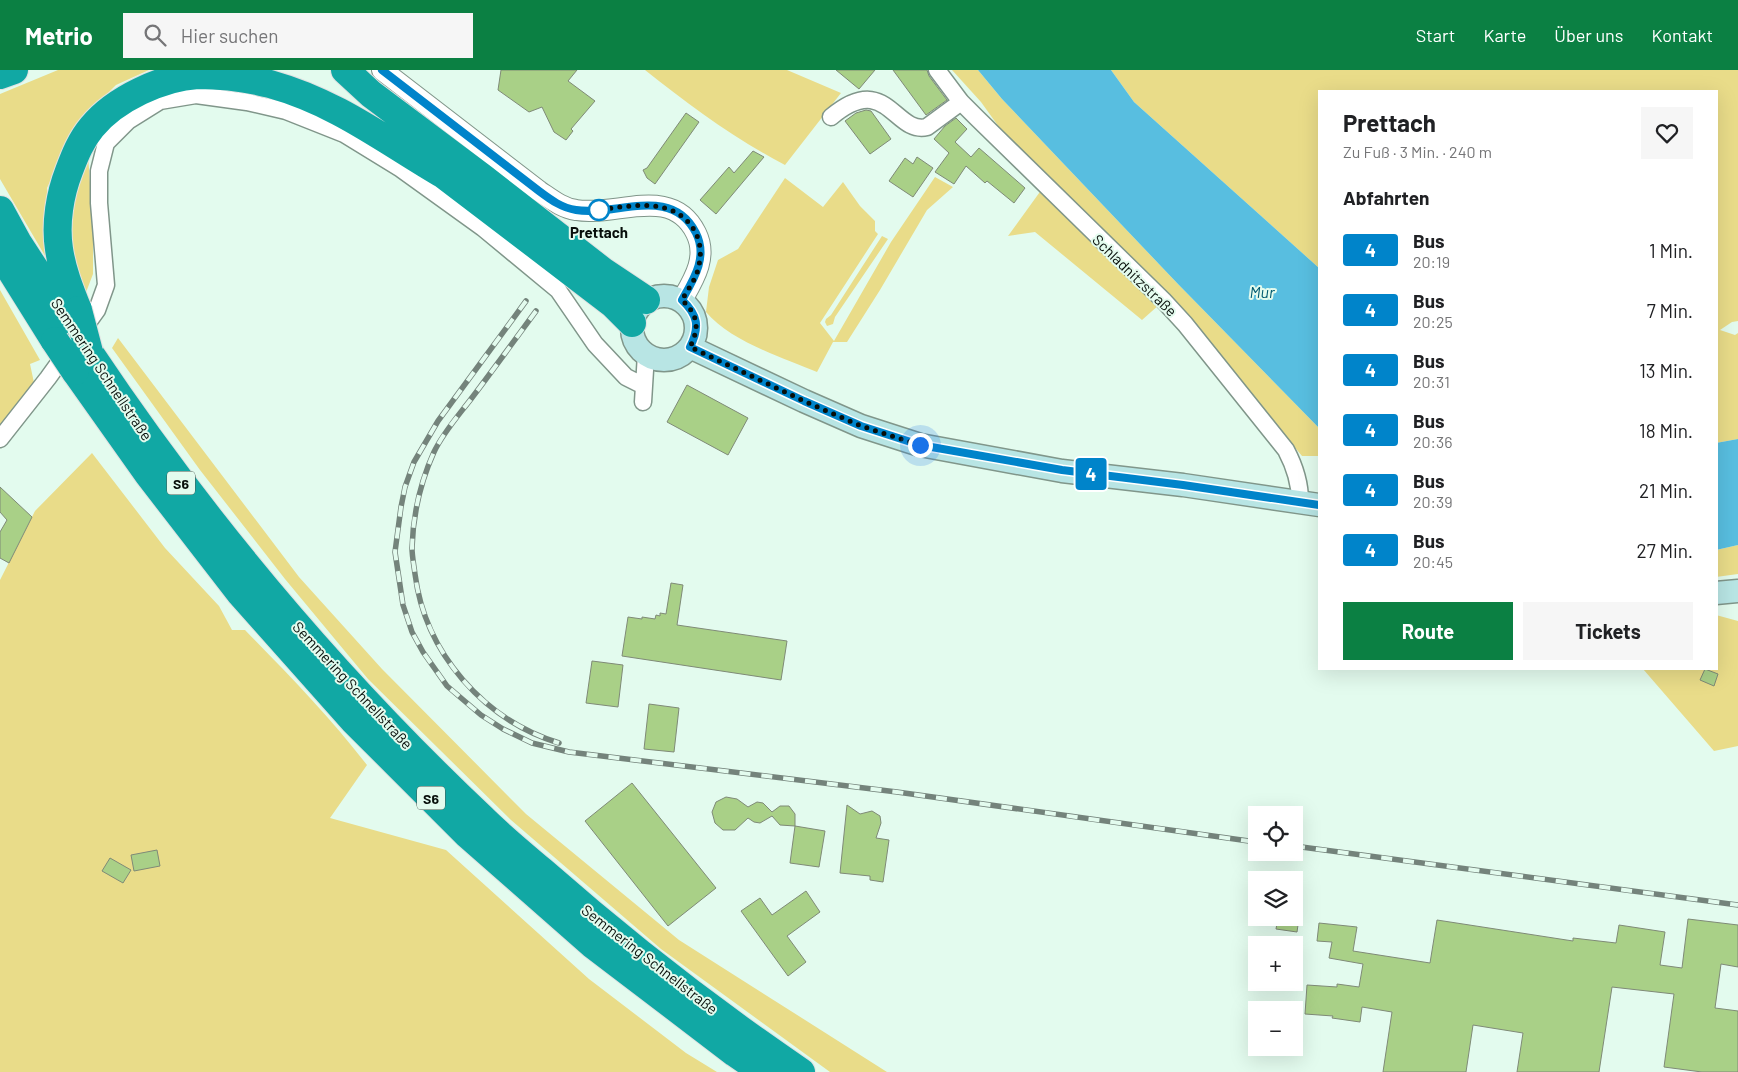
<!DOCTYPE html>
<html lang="de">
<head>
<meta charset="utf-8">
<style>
  :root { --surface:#fff; --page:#f6f6f6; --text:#202124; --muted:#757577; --accent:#0b8043 }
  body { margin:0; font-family:Barlow,sans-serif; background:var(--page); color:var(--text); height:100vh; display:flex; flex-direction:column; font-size:19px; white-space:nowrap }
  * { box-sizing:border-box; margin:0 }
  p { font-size:16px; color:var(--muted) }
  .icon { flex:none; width:28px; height:28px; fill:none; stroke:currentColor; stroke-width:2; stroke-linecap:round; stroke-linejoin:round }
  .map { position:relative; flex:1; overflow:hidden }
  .sheet { position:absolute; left:1318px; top:20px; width:400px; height:580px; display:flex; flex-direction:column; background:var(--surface); border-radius:0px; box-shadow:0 5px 20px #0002 }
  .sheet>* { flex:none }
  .badge { padding:0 10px; border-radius:4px; font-size:18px; line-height:32px }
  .buttons { position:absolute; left:1248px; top:736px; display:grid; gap:10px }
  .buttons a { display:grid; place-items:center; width:55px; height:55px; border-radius:0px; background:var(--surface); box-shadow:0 5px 20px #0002; font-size:25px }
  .you { position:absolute; width:25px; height:25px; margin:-12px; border:4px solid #fff; border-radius:50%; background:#1a73e8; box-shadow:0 0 0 8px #1a73e833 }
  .map>.badge { position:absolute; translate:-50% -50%; box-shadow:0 0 0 2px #fff }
  h2 { padding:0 25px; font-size:19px; line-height:45px }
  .round { display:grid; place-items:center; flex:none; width:52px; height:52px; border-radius:0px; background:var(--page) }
  .summary { display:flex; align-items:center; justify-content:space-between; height:85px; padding:0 25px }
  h1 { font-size:24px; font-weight:700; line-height:38px }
  .action { display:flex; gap:10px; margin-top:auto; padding:10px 25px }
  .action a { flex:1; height:58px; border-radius:0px; background:var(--accent); color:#fff; font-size:20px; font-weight:700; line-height:58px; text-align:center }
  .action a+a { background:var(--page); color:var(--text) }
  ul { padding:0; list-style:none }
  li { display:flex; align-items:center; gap:15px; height:60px; padding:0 25px }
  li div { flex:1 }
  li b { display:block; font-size:19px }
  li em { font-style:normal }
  li .badge { min-width:55px; font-weight:700; text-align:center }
  header { display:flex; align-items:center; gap:30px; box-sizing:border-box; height:70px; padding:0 25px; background:var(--accent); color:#fff }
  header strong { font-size:24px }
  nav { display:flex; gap:28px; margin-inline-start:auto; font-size:18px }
  .search { width:350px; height:45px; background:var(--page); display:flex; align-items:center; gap:12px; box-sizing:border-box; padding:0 18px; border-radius:0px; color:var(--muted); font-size:19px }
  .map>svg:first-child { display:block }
  .green { fill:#e9dc89 }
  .water { fill:#58bee0 }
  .building { fill:#a9d087; stroke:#7f8a77 }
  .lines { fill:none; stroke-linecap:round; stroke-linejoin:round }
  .minor-casing { stroke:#80968a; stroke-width:19 }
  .tertiary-casing { stroke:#80968a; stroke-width:22 }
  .secondary-casing { stroke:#80968a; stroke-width:25 }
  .motorway-casing { stroke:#e1e2e2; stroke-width:30 }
  .minor { stroke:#fff; stroke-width:16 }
  .tertiary { stroke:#fff; stroke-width:20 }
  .secondary { stroke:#b8e5e4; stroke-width:22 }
  .motorway { stroke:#11a8a4; stroke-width:28 }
  .rail-casing { stroke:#74837b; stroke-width:5.5 }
  .rail { stroke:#e3fbee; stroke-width:4; stroke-dasharray:11; stroke-linecap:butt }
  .motorway-bridge-casing { stroke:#e1e2e2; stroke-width:30; stroke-linecap:butt }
  .motorway-bridge { stroke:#11a8a4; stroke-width:28 }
  .line-casing { stroke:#fff; stroke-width:11 }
  .line { stroke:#0084ca; stroke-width:8 }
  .walk { stroke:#070e0a; stroke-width:5; stroke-dasharray:0 9 }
  .stop-dot { fill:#fff; stroke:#0084ca; stroke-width:2.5 }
  .labels { text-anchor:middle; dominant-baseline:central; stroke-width:4; stroke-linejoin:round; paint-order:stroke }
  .shield { fill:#e3fbee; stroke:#49554e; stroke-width:1 }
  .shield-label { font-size:14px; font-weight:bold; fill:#070e0a }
  .stop-label { font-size:15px; font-weight:bold; fill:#070e0a; stroke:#e3fbee }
  .street-label { font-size:15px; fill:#070e0a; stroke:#e3fbee }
  .water-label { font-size:16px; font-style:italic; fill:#005b72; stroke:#e3fbee }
</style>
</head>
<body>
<header>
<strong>Metrio</strong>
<div class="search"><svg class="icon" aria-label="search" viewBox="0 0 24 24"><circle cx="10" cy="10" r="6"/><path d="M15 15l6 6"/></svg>Hier suchen</div>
<nav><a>Start</a><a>Karte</a><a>Über uns</a><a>Kontakt</a></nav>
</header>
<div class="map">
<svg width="1738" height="1002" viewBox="0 0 1738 1002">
  <rect width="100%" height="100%" fill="#e3fbee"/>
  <path class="green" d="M58,0H149L116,15L79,52L47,118L48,191L0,109V24Z
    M645,0H787L841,23L785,95C735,69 689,35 645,0Z
    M952,0H978L1002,29L1177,213L1319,358V386H1302L1277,356L1004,64L981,32Z
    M1111,0H1738V251L1732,252L1720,260L1735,265L1738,263V369L1716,373V21H1319V198L1134,32Z
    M88,85L93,155V204L85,225L73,192L68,139Z
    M935,107L953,117L927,140L880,220L847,272H833L817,302C783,288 730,271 706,242L709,217L718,190L738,179L785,108L823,137L843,112L860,136L875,151V161L878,164L820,253L834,271L891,172Z
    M1042,119L1160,234L1142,250L1035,162L1008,166Z
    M882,166L888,169L835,247L833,254L827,256L825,252L826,249L831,245Z
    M0,220L40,290L30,294L36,322L0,369Z
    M118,268L299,507L382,599L526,744L679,870L887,1002H830L661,879L511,750L368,609L285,509L200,400L112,278Z
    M92,383L165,478L219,536L232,560H245C288,604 330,647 367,695L330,748L446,780L589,909L686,983L717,1002H0V510L35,441Z
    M1738,475V504L1716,507V480Z
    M1716,545L1738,551V676L1714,681L1643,599H1716Z"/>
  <path class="water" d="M978,0H1111L1134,32L1319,198V358L1177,213L1002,29Z
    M1738,369V475L1716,480V373Z"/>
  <path class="building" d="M501,0H577L568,11L595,31L571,59L573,61L566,70L554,62L542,37L529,42L498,20Z
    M836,0H875L859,19Z
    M893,0H927L929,6L947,30L926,45Z
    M866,40L871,41L891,69L870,84L845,51L856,43Z
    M686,43L699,52L655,114L647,108L643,100L647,98Z
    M956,48L967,59L955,72L971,87L979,78L1025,118L1014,133L987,111L985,113L966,96L954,114L935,102L949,83L934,69L945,56Z
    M753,81L764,87L716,144L700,130L729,97L734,103Z
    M917,87L933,98L913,127L889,111L905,88L913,94Z
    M687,315L748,348L728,385L667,352Z
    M0,417L32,447L9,493L0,488V462L7,450L0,442Z
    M671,513L683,515L677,555L787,571L781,610L622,586L628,547L642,549V547L655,549L656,545L660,546V543L666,544Z
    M592,591L623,595L618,637L586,633Z
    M1705,599L1718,604L1714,616L1700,610Z
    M649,634L679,638L674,682L644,679Z
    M632,713L716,818L668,856L585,751Z
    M726,727L737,729L748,737L757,732L763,733L772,742L780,736H789L795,744V756L780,755L772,746L760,753L754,752L748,748L735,760H723L715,753L712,742L716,732Z
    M847,735L860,744L872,741L880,746L881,753L876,768L889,770L883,812L870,810V806L840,803Z
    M795,756L825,761L819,797L790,793Z
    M157,780L160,796L134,801L131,785Z
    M110,788L131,800L123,813L102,801Z
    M806,821L820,842L787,866L806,892L788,906L741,841L760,828L772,845Z
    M1278,848H1299L1297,862L1276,859Z
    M1688,849L1738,855V897L1721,894L1715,938L1738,941V1002H1702L1664,997L1674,924L1612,917L1599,1002H1517L1523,963L1473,955L1466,1002H1383L1392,942L1362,937L1360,952L1332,948L1333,946L1305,944L1307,915L1337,917V914L1359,917L1363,894L1329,888L1332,872L1317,871L1319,853L1357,857L1353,881L1430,893L1437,850L1573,871V868L1616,873L1619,855L1665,862L1660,895L1682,898Z"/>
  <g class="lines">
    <g class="minor-casing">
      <path id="minor" d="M937,0L961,32L977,48L1163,230L1185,254L1286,380C1295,397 1300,412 1300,431
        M831,47C887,0 894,65 927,57L961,32
        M643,332L646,284
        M0,369L48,308L97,240L106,215L99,133V101L106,73L128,51L160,31L196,25L247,32L286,41L344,64L401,99L483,158L558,220L595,274L626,307L644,316"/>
    </g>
    <g class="tertiary-casing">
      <path id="tertiary" d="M382,0L539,121C551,129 562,138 576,140C616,147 672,114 696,163C708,187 694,209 682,230"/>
    </g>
    <g class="secondary-casing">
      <path id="secondary" d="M632 258a32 32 0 1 1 64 0a32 32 0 1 1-64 0Z
        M690,277L804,331L861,356L920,375L1062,401L1183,415L1319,435
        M1716,523L1738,521"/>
    </g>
    <g class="motorway-casing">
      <path id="motorway" d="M345,0L371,24L483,108L604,202L646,230
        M0,5L14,0
        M430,93L444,105L613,234L632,253
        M0,140L18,173L69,251
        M0,183L55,271
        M78,240C70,220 62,200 59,179C55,153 60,124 69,101C75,85 81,70 92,57C115,29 162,7 198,5C222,5 247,8 270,14C338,33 384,70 444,105
        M89,282C202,451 333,607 481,747C500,766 522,784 542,801C625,874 711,941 801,1002
        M75,301L148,404L240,523L353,650L468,765L592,874L735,983L763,1002"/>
    </g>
    <use href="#minor" class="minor"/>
    <use href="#tertiary" class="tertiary"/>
    <use href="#secondary" class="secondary"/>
    <use href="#motorway" class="motorway"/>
    <g class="rail-casing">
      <path id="rail" d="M526,231L438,351L414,392L405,417L401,437L395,482L403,535L412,562L423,582L447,616L481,645L503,659L532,673L569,682L897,722L1256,772
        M536,241C514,271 493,300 471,329C458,346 443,363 434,382C420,413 413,445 412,478C412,486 414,496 415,504C425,583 484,650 559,673
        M1294,776L1738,835"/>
    </g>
    <use href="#rail" class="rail"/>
    <g class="motorway-bridge-casing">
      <path id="motorway-bridge" d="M78,240L89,282
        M55,271L75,301"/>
    </g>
    <use href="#motorway-bridge" class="motorway-bridge"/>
  </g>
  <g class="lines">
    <g class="line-casing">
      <path id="line" d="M382,0L539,121C551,130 562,138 576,140C616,147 671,114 696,163C708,187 694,209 682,230C698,245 700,257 690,277L804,331L861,356L920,375L1062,400L1183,415L1319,435"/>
    </g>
    <use href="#line" class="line"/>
    <path class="walk" d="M599,140H596C615,138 635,134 654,136C685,139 706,164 699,195C697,208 688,219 682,230C698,245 700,257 690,277L804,331L861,356L920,375"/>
  </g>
  <circle class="stop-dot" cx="599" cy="140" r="10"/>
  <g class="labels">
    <g class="shield">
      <rect x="167" y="401.5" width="28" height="23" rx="4"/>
      <rect x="417" y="716.5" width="28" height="23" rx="4"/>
    </g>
    <g class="shield-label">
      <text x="181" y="413">S6</text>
      <text x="431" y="728">S6</text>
    </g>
    <g class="stop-label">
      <text x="599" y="162">Prettach</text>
    </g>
    <g class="street-label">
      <text transform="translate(1135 205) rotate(44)">Schladnitzstraße</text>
      <text transform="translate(102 299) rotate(56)">Semmering Schnellstraße</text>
      <text transform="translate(353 615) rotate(47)">Semmering Schnellstraße</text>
      <text transform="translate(650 889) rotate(38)">Semmering Schnellstraße</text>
    </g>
    <g class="water-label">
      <text x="1262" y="221">Mur</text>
    </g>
  </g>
</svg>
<div class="buttons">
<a><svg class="icon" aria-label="locate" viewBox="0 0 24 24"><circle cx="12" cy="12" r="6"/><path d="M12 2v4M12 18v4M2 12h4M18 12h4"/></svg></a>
<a><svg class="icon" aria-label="layers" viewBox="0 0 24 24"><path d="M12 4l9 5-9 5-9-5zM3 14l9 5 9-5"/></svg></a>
<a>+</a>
<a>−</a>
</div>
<div class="you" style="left:920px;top:375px"></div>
<b class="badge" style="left:1091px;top:404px;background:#0084ca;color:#fff">4</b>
<section class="sheet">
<div class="summary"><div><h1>Prettach</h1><p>Zu Fuß · 3 Min. · 240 m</p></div><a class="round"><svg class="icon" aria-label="heart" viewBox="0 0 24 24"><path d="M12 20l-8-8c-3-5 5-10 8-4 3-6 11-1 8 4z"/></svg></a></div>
<h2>Abfahrten</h2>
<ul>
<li><span class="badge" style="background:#0084ca;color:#fff">4</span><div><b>Bus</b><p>20:19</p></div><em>1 Min.</em></li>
<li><span class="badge" style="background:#0084ca;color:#fff">4</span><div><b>Bus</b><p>20:25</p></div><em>7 Min.</em></li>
<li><span class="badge" style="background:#0084ca;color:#fff">4</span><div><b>Bus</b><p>20:31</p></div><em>13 Min.</em></li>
<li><span class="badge" style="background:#0084ca;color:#fff">4</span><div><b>Bus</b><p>20:36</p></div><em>18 Min.</em></li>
<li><span class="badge" style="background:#0084ca;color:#fff">4</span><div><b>Bus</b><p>20:39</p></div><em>21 Min.</em></li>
<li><span class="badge" style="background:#0084ca;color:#fff">4</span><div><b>Bus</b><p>20:45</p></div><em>27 Min.</em></li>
</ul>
<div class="action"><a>Route</a><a>Tickets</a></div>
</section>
</div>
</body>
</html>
